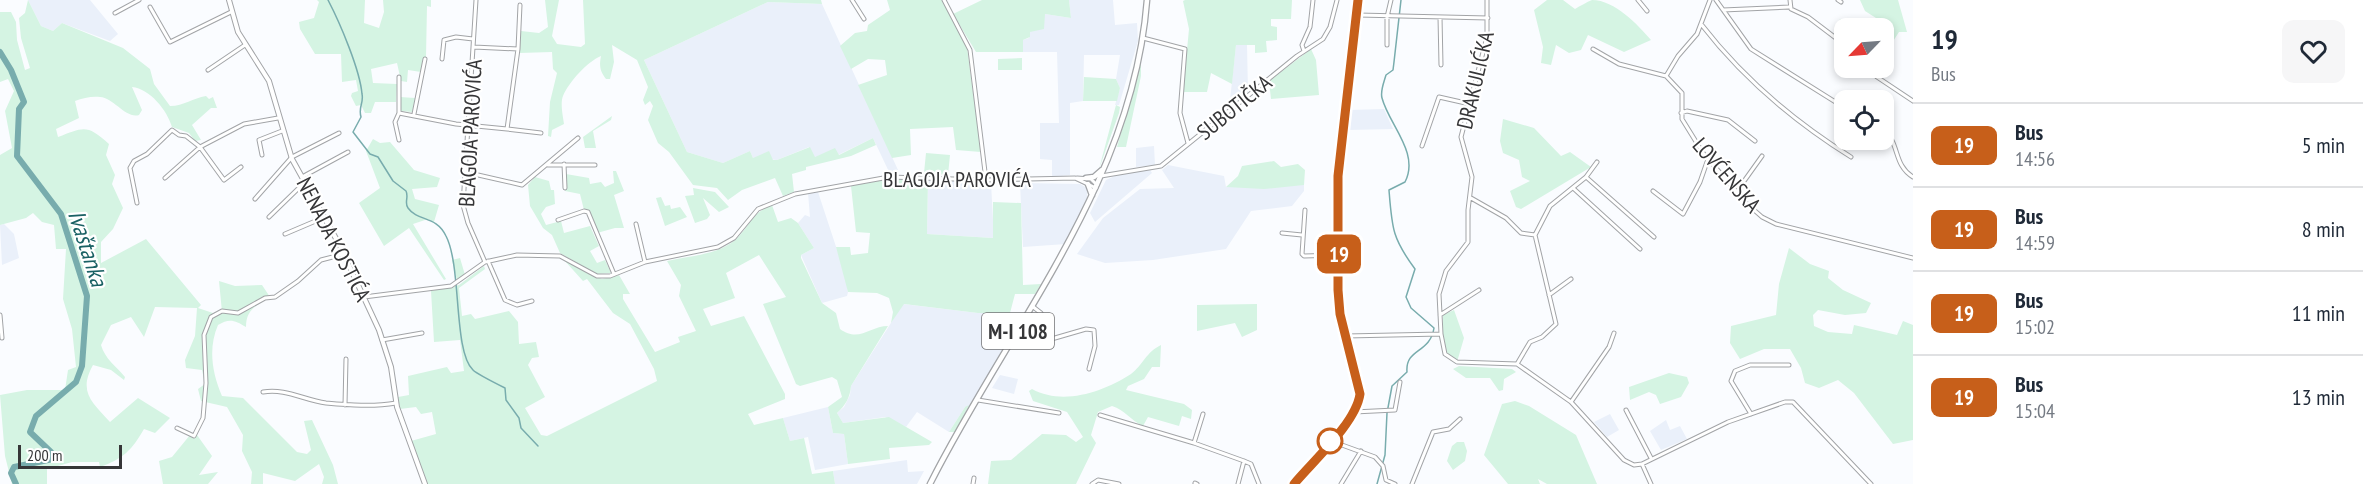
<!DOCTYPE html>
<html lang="en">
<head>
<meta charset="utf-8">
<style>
  :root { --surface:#fff; --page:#f6f6f7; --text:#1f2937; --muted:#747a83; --line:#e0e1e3 }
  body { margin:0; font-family:"PT Sans Narrow",sans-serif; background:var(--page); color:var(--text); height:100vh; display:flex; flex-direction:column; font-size:22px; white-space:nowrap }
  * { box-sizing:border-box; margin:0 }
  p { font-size:20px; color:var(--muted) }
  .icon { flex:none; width:33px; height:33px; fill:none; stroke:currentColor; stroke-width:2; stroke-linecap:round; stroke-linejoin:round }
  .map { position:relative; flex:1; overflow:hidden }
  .panel { display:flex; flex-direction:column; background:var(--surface); width:450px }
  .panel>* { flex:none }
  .badge { padding:0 12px; border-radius:9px; font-size:21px; line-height:39px }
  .needle { width:39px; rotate:245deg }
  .fabs { position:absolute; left:1834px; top:18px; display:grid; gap:12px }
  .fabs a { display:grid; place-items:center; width:60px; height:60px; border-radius:12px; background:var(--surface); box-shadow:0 3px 9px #0003; font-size:30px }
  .scale { position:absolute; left:18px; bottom:15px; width:104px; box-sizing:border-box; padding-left:6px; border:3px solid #363638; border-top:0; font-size:16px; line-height:21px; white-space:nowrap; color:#363638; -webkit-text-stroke:4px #fff; paint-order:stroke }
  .map>.badge { position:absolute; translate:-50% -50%; box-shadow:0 0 0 3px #fff }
  .round { display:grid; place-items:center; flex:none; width:63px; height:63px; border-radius:12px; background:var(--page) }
  .head { display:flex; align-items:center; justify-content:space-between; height:102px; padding:0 18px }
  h1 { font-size:28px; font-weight:700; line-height:45px }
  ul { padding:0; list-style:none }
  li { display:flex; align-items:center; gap:18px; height:84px; padding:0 18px; border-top:2px solid var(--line) }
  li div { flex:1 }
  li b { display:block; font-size:22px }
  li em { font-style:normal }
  li .badge { min-width:66px; font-weight:700; text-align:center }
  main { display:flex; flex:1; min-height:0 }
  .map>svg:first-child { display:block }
  .built { fill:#eaf0fa }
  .green { fill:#d5f4e3 }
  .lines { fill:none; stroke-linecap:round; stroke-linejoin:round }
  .stream { stroke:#78acad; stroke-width:1.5 }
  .river { stroke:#78acad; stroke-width:6 }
  .street-casing { stroke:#a2a4a7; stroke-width:5 }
  .secondary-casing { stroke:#a2a4a7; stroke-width:6 }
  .primary-casing { stroke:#a2a4a7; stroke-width:7 }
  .street { stroke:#fff; stroke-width:3 }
  .secondary { stroke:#fff; stroke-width:4 }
  .primary { stroke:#fff; stroke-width:4.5 }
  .line-casing { stroke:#fff; stroke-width:14 }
  .line { stroke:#c75f1a; stroke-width:9 }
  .stop-dot { fill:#fff; stroke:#c75f1a; stroke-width:3 }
  .labels { text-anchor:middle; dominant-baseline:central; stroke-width:4.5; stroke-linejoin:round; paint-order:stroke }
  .shield { fill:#fff; stroke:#727274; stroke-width:1.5 }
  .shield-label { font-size:21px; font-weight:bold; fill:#363638 }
  .street-label { font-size:22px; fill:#363638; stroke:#fff }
  .water-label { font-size:24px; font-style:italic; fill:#1a6164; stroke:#fff }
</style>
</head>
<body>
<main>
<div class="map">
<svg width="1913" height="484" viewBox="0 0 1913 484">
  <rect width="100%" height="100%" fill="#fafcff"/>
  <path class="built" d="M28,0H90L118,34L110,41L62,23L53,31L41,26Z
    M1069,0H1113L1115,25L1137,23L1138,41L1119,105H1115L1120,88L1116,79L1120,55H1084L1083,101L1070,103V175L1052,177V160L1040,159V123H1059L1057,52H1023V40L1029,38L1030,32L1045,14L1071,18Z
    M768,2L822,4L898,170L890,174L873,138L838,155L814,157L809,147L777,160L753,158L750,151L723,163L687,152L644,60Z
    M1236,45H1247L1248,92L1233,104L1230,100Z
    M1384,109L1393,129L1348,130L1349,110Z
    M1154,146L1155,165L1136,167V148Z
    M1168,165L1224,176L1226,187L1304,185V191L1292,206L1251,211L1226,249L1153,260L1105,263L1077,254L1103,218L1140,189L1174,188L1162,170Z
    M1150,170L1152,173L1095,222L1090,213L1106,180L1119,174Z
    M928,180L991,183L994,238L927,234Z
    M1020,183L1080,184L1087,188V198L1066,244L1023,247Z
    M818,192L846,277L848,292L847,296L822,303L801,255L814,248L798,223L805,215L810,217L808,193Z
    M4,224L14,234L19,258L2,265L0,225Z
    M903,304L978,313L1025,314L969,407H965L949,432L917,412L906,427L885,417L843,423L837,413L844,407L850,395L851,386Z
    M1000,375L1018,379L1014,394L992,388Z
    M828,407L833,433L844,434L848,464L815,470L808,437L790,441L783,418Z
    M1610,414L1619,430L1607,437L1594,422Z
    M1666,420L1670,430L1680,426L1687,439L1661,450L1650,431Z
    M907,460L908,472L924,471L917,484H835L833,471Z"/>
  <path class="green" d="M28,0L41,26L53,31L62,23L123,48L150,69L154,84L170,106C184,106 193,98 206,96L209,99L213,97L217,108H211L192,125L201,140L195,141L189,133L172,127C167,110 150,89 132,87L142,110L139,115C126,119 114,98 100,97C92,96 83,98 75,101L79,118L56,129L58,137C84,127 87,124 109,144L106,155L115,175L112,184L123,208L113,229L101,242V263L146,239L201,305L198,308L213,313L222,312L219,281L235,286L262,285L270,297C256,306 246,309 246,327C235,320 229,318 218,325C208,348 212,373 222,396L243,398L297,452L307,454L311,450L304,421L312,420L333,465L338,484H322L324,477L319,464L295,481L263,473V484H251L252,472L242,451L243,435L227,407L201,401L198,389L205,384L202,370L186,368L185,360L195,336L197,308L155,307L144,337L131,317L111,325L101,345C105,359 116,366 125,377L124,380L111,370L93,365C78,392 92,402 110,422L138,398L170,418L155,433L144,429C132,450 123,459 100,467L99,462H72L47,469V484H12L5,456L0,395L27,390H65L68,370L76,367L72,329L63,299L66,249H56L54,225L42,222L33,213L26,218L0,225V155L12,148L5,111L14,91L8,79L0,82V12H11L16,22L17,40L25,70L30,68L21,38L19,18L25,13Z
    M317,0H365L364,23L379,28L384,12L383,0H431V7L427,6L426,57L423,58L421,72L408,70L407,82L401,81L397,63L371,69L373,83L397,84L396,102H375L371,113H365L361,105L356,106L351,96L352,93L358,91L356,80L342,82L341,54H315L300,29L299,22L314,18L319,2Z
    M545,0H559L552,36L557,44L581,47L585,44L583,0H821L822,4L768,2L644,60L687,152L723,163L750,151L753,158L769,151L773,160H777L810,147L815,157L835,148L839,155L873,138L876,145L851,156L806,167V170L792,174L794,192L783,196L775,178L742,190L728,200L717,188L693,185L669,152L658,143L648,120L653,106L650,101L645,105L643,100L648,87L637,60L612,45L614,62L610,79H606C600,71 599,66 601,56C587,62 569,82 563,96C560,103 563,117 564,124L552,130L551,137L548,136L550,102L557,73L553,69L552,52L519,53L521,31L539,33L548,27Z
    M887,0H942L967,47L981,152L956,150L953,127L910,129L911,155L892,158L858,85L887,75L885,60L868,59L851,69L840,46L855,33L867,31L868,25L890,10Z
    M982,0H1069L1071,18L1045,14L1044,29L1030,32V37L1023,40V52H976L953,14Z
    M1185,0H1292L1291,19H1271V26L1277,27V40L1266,41L1267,52L1255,53V45H1236L1232,84L1211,73L1207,92H1183L1189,29L1183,1Z
    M1547,0H1563L1575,9C1580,6 1587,2 1592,0C1615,0 1638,25 1651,40L1624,52L1588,35L1581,50L1569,53L1556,45L1551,65L1541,63L1543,47L1534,10Z
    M1860,0H1898L1907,32H1899L1888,49L1884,46V32L1887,25L1865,11Z
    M1840,19L1852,26L1845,28L1842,42L1833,35Z
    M1311,49L1316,60L1319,95L1271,99L1269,81Z
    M1022,58V70H998V59Z
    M1141,62V76L1126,147H1117Z
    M1084,77L1116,79L1120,88L1117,101H1083Z
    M400,97L415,98L412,112L401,111Z
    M1116,105L1120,107L1119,113L1099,169Z
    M612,116L611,120L593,131L596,148H585L583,137Z
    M1503,119L1534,128L1561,156L1570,152L1591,167L1521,209L1516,207L1510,191L1530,181L1522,177L1519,160L1503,153L1500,141Z
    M373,139L380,143L390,142L414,170L440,178L437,187L412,189L415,199L439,205L434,222L428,219L413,224L446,279L444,280L409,228L384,246L359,203L380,188L366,151Z
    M926,153L950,155L948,175L924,173Z
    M1274,161L1281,167L1298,164L1305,170L1304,185L1264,189L1226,187L1238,176L1242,166Z
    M613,171H616L624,191L614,195L624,228H615L597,233L590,211L584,210L580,194L565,191L566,174L589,178L590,184L601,182L605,187L614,183Z
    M535,177L549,181L551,190H554L555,204L546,207L541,214L546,225L561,221L564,233L590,226L599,246L590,251L597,263L605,260L611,273L596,274L560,253L552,235L543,228L530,206L528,185Z
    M889,179L928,180L927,234L993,238V202L1021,203L1023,285L1041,284L1035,294H1015L1010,313H978L904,304L891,323L893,312L889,298L877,293L848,292L836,247H850L851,255L868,253L870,233L856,232L851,186Z
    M693,188L715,192L729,207L719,212L703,198L710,215L707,219L695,223L685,196L694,195Z
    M661,197L665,206L670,205L671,209L680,207L687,217L665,226L656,198Z
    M772,205L778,222L791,218L798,223L814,248L801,255V258L822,303L836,313L840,329C859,343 870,326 888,326L851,386C850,397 846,405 837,413L843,423L889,417L932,442L929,445L889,448L890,459L848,464L844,434L833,433L828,407L842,397L837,380L832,377L800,386L796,384L763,304L786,297L759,255L726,273L735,298L703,309L711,326L744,316L785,394V399L748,414L754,425L783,418L790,441L804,438L812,474L833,471L835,484H427L411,441L436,434L432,412L421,414L416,407L400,409L398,397L409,395L408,376L447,367L451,373L464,371L460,340L434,342L431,291L459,285L484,266L485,269L459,288L462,316L471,314L475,319L509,311L518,322L519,344L536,342L539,357L532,358L528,365L545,397L525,408L541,435L547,436L657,381L654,369L630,324L613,313L587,279L583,281L564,260L602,279L619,275L630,294H623V299L655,352L680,342L678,337L696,331L679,296L681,285L667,261C689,256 717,255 735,240C750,227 750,213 772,205Z
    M1789,248L1810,264L1829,271L1828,278L1843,290L1871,303L1866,313L1845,315L1818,310L1813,315L1814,326L1828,332L1852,334L1854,325L1897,335L1903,321L1913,325V440L1893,444L1854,393L1838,380L1819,388L1805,383L1801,368L1790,349H1764L1740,359L1730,343L1731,326L1776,315L1779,284Z
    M460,258L465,275L457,280L452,260Z
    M1257,304V330L1242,337L1235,323L1197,331V305Z
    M1454,310L1464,338L1457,362L1445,354L1443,348V315Z
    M1161,345L1160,367H1152L1144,379L1128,386L1126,390L1184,404L1192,410L1191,419L1182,416L1179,426L1148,417L1143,426C1130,420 1125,410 1112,406L1098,412L1091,435L1096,443L1076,484H988L991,461L1011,460L1042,434L1066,435L1076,442L1083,437L1067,412L1033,401L1029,391L1032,389C1063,406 1103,392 1131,374C1143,365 1146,352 1161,345Z
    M1459,366L1512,369L1516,372L1504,379L1503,390L1499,391L1490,378H1466L1453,369Z
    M1669,373L1687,377L1689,383L1681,397L1660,404L1656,395L1649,392L1630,400L1629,387Z
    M1515,401L1529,406L1576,435L1597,484H1547L1538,479L1540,484H1508L1484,455L1502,404Z
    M969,405L956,432H949L965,407Z
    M190,435H197L212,456L199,475L218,472L208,484H163L159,461L172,457Z
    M1457,442H1464L1467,451L1465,461L1453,470L1447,461L1452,446Z"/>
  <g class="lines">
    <path class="stream" d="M328,0C340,23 360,70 362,94C364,103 358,107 361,117L353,132L370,154L378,157L393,181L406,191C409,197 404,203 408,208C418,222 436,215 446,236C462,267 453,351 473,370C477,374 499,385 505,388L506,400L519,418L521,428L538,446
      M1377,484L1385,455L1387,413L1392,386L1407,372C1405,348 1430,354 1434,328L1411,308L1406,297L1415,269C1392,238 1392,228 1389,190L1405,182C1420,153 1389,125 1382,98C1380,91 1384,82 1386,75L1393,70L1394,62L1401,0"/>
    <path class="river" d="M0,52L11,70L24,102L19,109L17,156L61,214L87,296L82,366L76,382L36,416L30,432L51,452L53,459L14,467L11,473L16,484"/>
    <g class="street-casing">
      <path id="street" d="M476,0L463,205L468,223L485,262
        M852,0L864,19
        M944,0L970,50L986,180
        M1487,0V37L1461,137L1472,177L1468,210V242L1446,271L1439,294L1441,334L1445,354L1457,362L1517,364L1571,402L1624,460L1634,465L1642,464L1651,484
        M1638,0L1647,11
        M1710,0L1697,34L1678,56L1666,76L1682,93V119L1703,153L1745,202L1762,217L1776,224L1913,258
        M1716,0L1751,49L1845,108
        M1790,0L1791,9L1808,17L1845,45
        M1838,0L1841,2
        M150,7L170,42L231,12
        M1723,10L1789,7
        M115,13L139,0
        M1358,15L1488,18
        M1440,17L1441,65
        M1701,24C1742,77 1795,122 1851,157
        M1143,38L1185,49L1180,113L1188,143
        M1387,45V17L1391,0
        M474,47L518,49
        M1593,49L1619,64L1666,76
        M1304,51L1302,45L1310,27L1313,0
        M442,59L444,40L456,37L473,39
        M1869,68L1877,77L1913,101
        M208,70L245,45
        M399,113V77
        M1681,113L1687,111L1728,120L1755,141
        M414,114L425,59
        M507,129L541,133
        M1884,131C1900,143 1893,165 1913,177
        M399,140L395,122L399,113L456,124L507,129L518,49L520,5
        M1422,146L1439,97L1470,104
        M262,155L259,140L282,131
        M564,164L565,188
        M548,165H595
        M241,167L224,180L200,147L244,124L278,118
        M465,172L522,185L578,138
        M1101,176L1161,166L1297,56L1323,39L1330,27L1337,0
        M302,177L348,152
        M1586,177L1654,237
        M1077,178L1091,179L1097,185
        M1573,188L1640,249
        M1653,191L1683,214L1700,182L1708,159
        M1737,191L1762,156
        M1471,198L1506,218L1521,233L1535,235
        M255,199L292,157L339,133
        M137,203L130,168L134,161L147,154L172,130L179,135L186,136L200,147L165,178
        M1305,210L1302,254L1304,256L1339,255
        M269,217L305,182
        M558,220L584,211L588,212L614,274
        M636,224L645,262
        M1282,233L1302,235
        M285,234L325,217
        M488,261L505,300L517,305L532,301
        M1549,295L1571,279
        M364,297L451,286L485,262L517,255L560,256L597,276H610L645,262L718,247L734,238L758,209L795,194L889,177L986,180L1075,178L1096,188
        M1032,306L1041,313L1045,338L1048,340L1086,329L1094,330L1095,346L1089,369
        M0,315L2,338
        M1440,315L1479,290
        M1346,336L1441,334
        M382,340L422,333
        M1517,364L1530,342L1542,337L1556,324L1535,235L1550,206L1586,177L1597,162
        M263,392C285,388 304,400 326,403C349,405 373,407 396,403
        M978,400L1059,413
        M1571,402L1609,347L1614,333
        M345,405L346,359
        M1626,410L1651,458
        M1354,412L1395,410L1400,382
        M1751,414L1731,381L1735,371L1750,365H1789
        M1100,415L1194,443L1244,461L1251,464L1259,484
        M177,428L194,436L203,418L206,383L204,335L211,317L222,311L238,313L265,298L275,297L298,281L321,260L344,254
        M1331,441L1375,457L1383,466L1386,480L1395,484
        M1194,443L1203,414
        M1642,464L1728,422L1785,402H1793L1871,484
        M1195,483L1197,484
        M973,484L974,478
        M1092,484L1098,480L1119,484
        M1238,484L1244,461
        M1341,484L1361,451
        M1412,484L1433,432L1449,429L1460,419"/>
    </g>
    <g class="secondary-casing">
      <path id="secondary" d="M229,0L238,32L269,81L292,159L339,244L379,330L391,367L397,407L425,484
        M1294,484C1314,461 1356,423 1361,394L1338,303L1337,191L1358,0"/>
    </g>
    <g class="primary-casing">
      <path id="primary" d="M1086,178L1094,177L1102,170
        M1088,184L1092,195
        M930,484C1010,325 1133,184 1147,0"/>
    </g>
    <use href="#street" class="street"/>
    <use href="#secondary" class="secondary"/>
    <use href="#primary" class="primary"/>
  </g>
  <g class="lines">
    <g class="line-casing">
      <path id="line" d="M1294,484C1313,461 1356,423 1360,394L1340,314L1338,290V176L1358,0"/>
    </g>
    <use href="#line" class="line"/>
  </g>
  <circle class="stop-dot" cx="1330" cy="441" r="12"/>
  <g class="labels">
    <rect class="shield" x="982" y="313" width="72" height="36" rx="4.5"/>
    <g class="shield-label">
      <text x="1018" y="331">M-I 108</text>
    </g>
    <g class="street-label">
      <text transform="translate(1475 80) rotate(-77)">DRAKULIĆKA</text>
      <text transform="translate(1234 107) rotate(-39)">SUBOTIČKA</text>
      <text transform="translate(470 133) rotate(-87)">BLAGOJA PAROVIĆA</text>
      <text transform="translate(1727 175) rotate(49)">LOVĆENSKA</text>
      <text x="957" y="179">BLAGOJA PAROVIĆA</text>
      <text transform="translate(334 239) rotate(63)">NENADA KOSTIĆA</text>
    </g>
    <g class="water-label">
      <text transform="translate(88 248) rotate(72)">Ivaštanka</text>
    </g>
  </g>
</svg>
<div class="fabs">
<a><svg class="needle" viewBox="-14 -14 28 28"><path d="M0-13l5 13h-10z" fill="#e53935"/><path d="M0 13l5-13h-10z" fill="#747a83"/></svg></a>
<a><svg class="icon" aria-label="locate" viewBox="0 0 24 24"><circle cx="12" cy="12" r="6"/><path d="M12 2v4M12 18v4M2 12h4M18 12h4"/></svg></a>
</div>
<div class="scale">200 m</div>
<b class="badge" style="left:1339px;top:254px;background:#c75f1a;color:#fff">19</b>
</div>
<section class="panel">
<div class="head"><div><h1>19</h1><p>Bus</p></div><a class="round"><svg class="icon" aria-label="heart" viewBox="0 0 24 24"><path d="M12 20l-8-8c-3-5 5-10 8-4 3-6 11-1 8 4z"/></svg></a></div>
<ul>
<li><span class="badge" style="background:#c75f1a;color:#fff">19</span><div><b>Bus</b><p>14:56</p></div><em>5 min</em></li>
<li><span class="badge" style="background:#c75f1a;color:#fff">19</span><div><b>Bus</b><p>14:59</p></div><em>8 min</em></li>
<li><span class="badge" style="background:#c75f1a;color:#fff">19</span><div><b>Bus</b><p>15:02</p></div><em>11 min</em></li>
<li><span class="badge" style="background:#c75f1a;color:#fff">19</span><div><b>Bus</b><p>15:04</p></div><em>13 min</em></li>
</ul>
</section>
</main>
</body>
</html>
